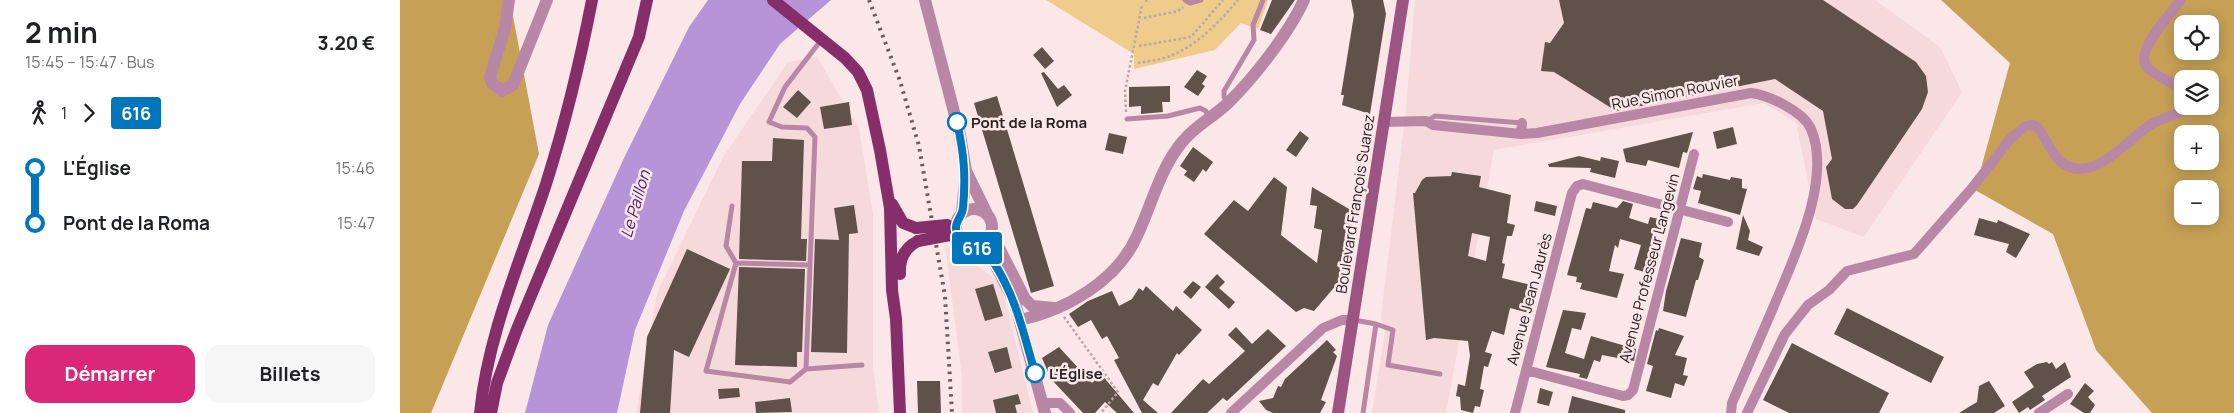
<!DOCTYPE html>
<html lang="fr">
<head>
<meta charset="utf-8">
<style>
  :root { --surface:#fff; --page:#f6f6f6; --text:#202124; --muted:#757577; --accent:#db2777 }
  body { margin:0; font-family:Manrope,sans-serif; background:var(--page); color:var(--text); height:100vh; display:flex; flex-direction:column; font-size:19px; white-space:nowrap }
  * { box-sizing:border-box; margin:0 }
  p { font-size:16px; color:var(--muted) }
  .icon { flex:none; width:28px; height:28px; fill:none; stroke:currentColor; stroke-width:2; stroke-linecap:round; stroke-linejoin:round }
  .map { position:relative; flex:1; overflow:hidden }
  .details { display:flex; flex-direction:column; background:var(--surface); width:400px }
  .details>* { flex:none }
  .badge { padding:0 10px; border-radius:4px; font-size:18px; line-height:32px }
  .tools { position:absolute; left:1774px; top:15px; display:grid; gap:10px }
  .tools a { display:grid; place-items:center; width:45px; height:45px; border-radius:10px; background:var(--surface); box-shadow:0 2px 12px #0003; font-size:25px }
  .map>.badge { position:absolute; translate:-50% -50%; box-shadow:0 0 0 2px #fff }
  .legs { display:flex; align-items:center; gap:8px; height:55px; padding:0 25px; font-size:16px }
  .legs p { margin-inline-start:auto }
  .headline { display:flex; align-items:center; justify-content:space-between; height:85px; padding:0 25px }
  h1 { font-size:28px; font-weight:700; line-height:38px }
  .primary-button { display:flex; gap:10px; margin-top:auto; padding:10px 25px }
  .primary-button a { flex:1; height:58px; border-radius:15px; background:var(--accent); color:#fff; font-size:20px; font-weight:700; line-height:58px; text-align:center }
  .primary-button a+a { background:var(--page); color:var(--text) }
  ul { padding:0 25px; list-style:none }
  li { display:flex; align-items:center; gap:18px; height:55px; font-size:19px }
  li i { display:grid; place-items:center; width:8px; height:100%; margin:0 6px; background:currentColor }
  li i::after { content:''; width:12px; height:12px; margin:-6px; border:4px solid; border-radius:50%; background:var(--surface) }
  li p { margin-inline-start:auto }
  li:first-child i { background:linear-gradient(#0000 50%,currentColor 0) }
  li:last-child i { background:linear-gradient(currentColor 50%,#0000 0) }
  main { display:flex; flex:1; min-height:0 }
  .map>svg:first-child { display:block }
  .built { fill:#f6d9da }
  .green { fill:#efcc8b }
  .forest { fill:#c5a055; fill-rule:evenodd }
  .water { fill:#b793d7 }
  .building { fill:#60524b; fill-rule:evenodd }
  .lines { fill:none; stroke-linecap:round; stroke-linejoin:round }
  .path { stroke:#b8a7a8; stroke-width:2.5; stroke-dasharray:2.5 2.5; stroke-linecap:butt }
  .service { stroke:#b987a6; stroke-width:5 }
  .minor { stroke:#b987a6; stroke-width:10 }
  .tertiary { stroke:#b987a6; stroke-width:12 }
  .secondary { stroke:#9c5583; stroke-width:12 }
  .primary { stroke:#862e6a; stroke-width:12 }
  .rail { stroke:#675b5c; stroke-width:4; stroke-dasharray:2.5 5; stroke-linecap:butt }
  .primary-bridge { stroke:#862e6a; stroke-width:12 }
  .line-1-casing { stroke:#fff; stroke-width:11 }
  .line-1 { stroke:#0275bc; stroke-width:8 }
  .stop-1-dot { fill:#fff; stroke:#0275bc; stroke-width:2.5 }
  .labels { text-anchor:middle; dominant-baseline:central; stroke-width:5; stroke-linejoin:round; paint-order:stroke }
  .street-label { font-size:15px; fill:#2a2223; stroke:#fbe7e7 }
  .stop-label { font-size:15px; font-weight:bold; fill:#2a2223; stroke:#fbe7e7; text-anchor:start }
  .water-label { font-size:16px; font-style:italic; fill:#512271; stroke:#fbe7e7 }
</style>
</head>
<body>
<main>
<section class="details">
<div class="headline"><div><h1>2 min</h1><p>15:45 – 15:47 · Bus</p></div><b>3.20 €</b></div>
<div class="legs"><svg class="icon" aria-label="walk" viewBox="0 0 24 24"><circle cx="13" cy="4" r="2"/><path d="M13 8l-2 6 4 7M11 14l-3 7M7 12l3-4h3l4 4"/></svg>1<svg class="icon" aria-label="forward" viewBox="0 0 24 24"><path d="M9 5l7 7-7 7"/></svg><b class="badge" style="background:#0275bc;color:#fff">616</b></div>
<ul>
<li><i style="color:#0275bc"></i><b>L'Église</b><p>15:46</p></li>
<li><i style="color:#0275bc"></i><b>Pont de la Roma</b><p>15:47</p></li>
</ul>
<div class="primary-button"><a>Démarrer</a><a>Billets</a></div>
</section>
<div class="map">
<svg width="1834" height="413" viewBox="0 0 1834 413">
  <rect width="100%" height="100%" fill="#fbe7e7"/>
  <path class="built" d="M1015,0H1475L1540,47L1562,92L1464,237L1416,219L1396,123L1364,103L1094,150L1046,413H972L985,332L981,316L1006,110Z
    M417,57L459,128L473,214V366L479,413H236L257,293L323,157L388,62Z
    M545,244L601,283L633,413H562V377Z"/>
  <path class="green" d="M646,0H868L858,29L841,23L815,50L734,69V54Z"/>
  <path class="forest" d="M0,0H110L139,154L31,413H0Z
    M1541,0H1834V413H1752L1696,350L1653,234L1575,190L1610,63ZM1782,24H1810V51H1782ZM1782,79H1810V106H1782ZM1782,134H1810V161H1782ZM1782,189H1810V216H1782Z"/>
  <path class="water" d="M308,0H431L380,44L340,104L284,211L235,330L217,413H125L148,325L224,158L289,27Z"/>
  <path class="building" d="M872,0H895L871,34L860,30Z
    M951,0H983L986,14L970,114L942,105L944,95H941L954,15Z
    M1159,0H1423L1516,62L1526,76L1528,92L1522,109L1457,205L1453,209H1445L1432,199L1426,167L1432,159L1423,111L1375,79L1216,111L1154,72L1141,71L1145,42L1150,43L1164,23Z
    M642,47L654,61L645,69L633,55Z
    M797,70L807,76L802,84L805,86L798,96L784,87Z
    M644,72L658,89L664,85L672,95L657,107L641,73Z
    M770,86V102H762L763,112L741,114V106L729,107V87Z
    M398,90L411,102L397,118L383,107Z
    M597,96L654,286L631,293L574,103Z
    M449,102L452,125L424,129L420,107Z
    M1333,127L1337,144L1317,149L1313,132Z
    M900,131L909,138L896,157L886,150Z
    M1293,132L1288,150L1287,153L1283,152L1279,168L1248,160L1246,166L1226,162L1223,149Z
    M709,133L727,137L723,154L705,150Z
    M373,138L404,140L401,239H407L406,261L339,259L342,161H372Z
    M793,147L813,162L806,172L803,169L794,182L784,175L787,171L780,166Z
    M1179,156L1200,161L1201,157L1219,161L1215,178L1190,172L1191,168L1149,167L1148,164Z
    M1052,172L1081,176L1079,187L1111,195L1107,223L1115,225L1112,236H1107L1102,263L1105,264L1102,278L1136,286L1129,313L1110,308L1104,335L1092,331L1085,352L1092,354L1088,367L1084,366L1080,389L1084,390L1080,407L1075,406L1073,413L1061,410L1060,397L1056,396L1058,384L1065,386L1070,356L1068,341L1034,338L1026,340L1013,193H1015L1022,180L1026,177L1051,176ZM1072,233L1090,237L1086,261L1068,256Z
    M1303,174L1330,180L1331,177L1342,179V188L1347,189L1340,215L1298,203L1301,191L1293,189L1297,176L1302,178Z
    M874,177L887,187L881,235L917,263L922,230L914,228L917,206L910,205L912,187L954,212L944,276L914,311L904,308L896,312L804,234L834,200L848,211Z
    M1136,201L1157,206L1155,216L1134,211Z
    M1223,201L1233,204L1229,218L1248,224L1250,217L1263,220L1260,233H1258L1248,273L1234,269L1241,245L1220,239L1218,248L1215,245L1209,271L1224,274L1217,298L1180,289L1182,283L1176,282L1177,277L1167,275L1186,208L1191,209L1193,202L1217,208Z
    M454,205L458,233L449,234L447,353L411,352L415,239L439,240L434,208Z
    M1343,215L1350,231L1348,240L1363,247L1359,256L1336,249Z
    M1579,218L1597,223L1598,220L1630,234L1616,258L1606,252L1609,244L1574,235Z
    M1281,238L1302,243L1299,257L1304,260L1298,280H1296L1286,317L1263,311L1266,291Z
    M287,249L330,269L289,357L274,350L270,413H240L247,337Z
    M339,267L405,269L402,352H397V367L335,365Z
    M817,274L825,282L819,288L835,302L829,309L805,287Z
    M793,281L801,287L791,299L783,292Z
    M593,284L603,316L585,321L575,289Z
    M746,286L773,311L776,306L802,330L779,355L777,353L758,386L753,383L743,400L758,413H742L714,360L719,358L707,336L702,339L691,320L678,327L669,314L688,301L712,291L719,306L732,299L739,288L743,291Z
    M1447,308L1544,357L1531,383L1434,334Z
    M1163,310L1186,313L1181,330L1172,328L1165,353L1184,359L1191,336L1236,349L1234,361L1202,355L1200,362L1194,360L1187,379L1179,377L1180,374L1146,367Z
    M836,327L852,344L868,329L886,346L827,401L823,398L807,413H771L803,379L809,384L845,351L828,335Z
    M1259,328L1284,336L1275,355L1287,358L1283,375L1288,376L1284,386L1275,383L1271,398L1246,391L1253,366L1247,364L1256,330L1258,331Z
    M927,340L936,350L933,352L937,356L921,400L926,402L920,413H873L866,410L859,401L873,398L878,386L881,387L885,379Z
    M1392,343L1489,393L1479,413H1389L1363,400Z
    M607,347L612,368L595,373L588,352Z
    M659,347L692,383L701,374L734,413H717L705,402L695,413H683L651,379L642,358Z
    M1647,362L1649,364L1652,362L1656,369L1665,362L1671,377L1642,396L1645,400L1630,410L1628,407L1619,413L1612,402L1634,387L1624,372L1637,364Z
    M517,381H540L541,413H518Z
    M1589,381L1605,406L1594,413H1559L1577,402L1579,386Z
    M1685,383L1694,391L1688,397L1695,405L1690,413H1684L1670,404Z
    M339,388L340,397L319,399L318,389Z
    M1140,388L1153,392L1149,406L1137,403Z
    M618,394L621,404L615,405L617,413H596L593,400Z
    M1172,396L1225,410V413H1168Z
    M390,398L392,412L356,413L355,402Z"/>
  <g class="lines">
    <path class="path" d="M745,1L750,0
      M744,18L778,11L783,7
      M739,46L791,37L823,0
      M738,63C749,61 762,60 772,55C798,45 820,21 838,0
      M726,112L725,91L742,5
      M664,317L718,392L701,413"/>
    <path class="service" d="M785,0L790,3L801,0
      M828,102L824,97V91L854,40L853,25L863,0
      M727,119L768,116L800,108L806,111L808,117
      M1027,121L1035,116L1122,123
      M332,206L326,246L336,263L306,371L390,382L406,369L415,137L407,128L382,127L369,122L385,87L422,39
      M336,263L410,265
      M954,320L976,324L993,330L988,365L1040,374
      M406,369L462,365
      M963,413L976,324"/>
    <path class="minor" d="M1781,0C1772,12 1735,51 1746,66C1754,76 1772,82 1782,89
      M984,122L1026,121L1033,125L1121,134L1137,133L1351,93C1369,95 1404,112 1411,129C1433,180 1392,262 1373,308C1359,340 1346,371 1332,403L1331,413
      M1121,134L1122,123
      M1126,370L1223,396L1228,395L1233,390L1294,154
      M643,403H660L670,413
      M831,413L923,328L942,320H953
      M1115,413L1172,193L1177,186L1183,184L1328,222
      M1347,413L1385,334L1408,305L1429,290L1447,271L1514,254L1572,188L1611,138L1626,126L1633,125L1638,128C1646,138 1650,151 1659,160C1689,188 1725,143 1747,127C1760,117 1777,117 1788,106
      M1639,413L1668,394"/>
    <path class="tertiary" d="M109,0L105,28L90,77L92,83L102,91L113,85L147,0
      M525,0L560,135L566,171L562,213
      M566,171L587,214
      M556 227a18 18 0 1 1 36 0a18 18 0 1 1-36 0Z
      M592,234L625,299L632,306L654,308
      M574,246L593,260L615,303L645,413
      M620,320C666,310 717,281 737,236C752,204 760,168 783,141C795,126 813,117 827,104C853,79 889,33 904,0"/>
    <path class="secondary" d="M938,413L1003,0"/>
    <path class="primary" d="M373,0L445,58L458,72L467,90L480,150L490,208L492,290L496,319L500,413
      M492,204L503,223L516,228
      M500,274C499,259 504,248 518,241
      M80,413C88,333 121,260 146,184C165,124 180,62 192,0
      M91,413L97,383L117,329L239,37L247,0"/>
    <path class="rail" d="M469,0L500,81L519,146L545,296L552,413"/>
    <path class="primary-bridge" d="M516,228L547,225
      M518,241L550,235"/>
  </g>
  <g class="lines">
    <g class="line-1-casing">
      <path id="line-1" d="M557,122C564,154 566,176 563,208C562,218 553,222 557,233C561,247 586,249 594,263C616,297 624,335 635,373"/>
    </g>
    <use href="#line-1" class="line-1"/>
  </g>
  <g class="stop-1-dot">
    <circle cx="557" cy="122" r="9"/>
    <circle cx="635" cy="373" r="9"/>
  </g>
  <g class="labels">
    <g class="street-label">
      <text transform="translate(1275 92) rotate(-11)">Rue Simon Rouvier</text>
      <text transform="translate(955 204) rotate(-81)">Boulevard François Suarez</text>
      <text transform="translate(1249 268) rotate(-75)">Avenue Professeur Langevin</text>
      <text transform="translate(1129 299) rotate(-75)">Avenue Jean Jaurès</text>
    </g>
    <g class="stop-label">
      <text x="571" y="122">Pont de la Roma</text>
      <text x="649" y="373">L'Église</text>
    </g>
    <g class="water-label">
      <text transform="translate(235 204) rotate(-74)">Le Paillon</text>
    </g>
  </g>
</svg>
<div class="tools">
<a><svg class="icon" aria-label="locate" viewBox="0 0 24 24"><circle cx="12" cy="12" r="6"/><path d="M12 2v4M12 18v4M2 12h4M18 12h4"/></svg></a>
<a><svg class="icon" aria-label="layers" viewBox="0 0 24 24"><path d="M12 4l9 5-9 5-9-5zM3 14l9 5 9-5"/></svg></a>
<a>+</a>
<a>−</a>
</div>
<b class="badge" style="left:577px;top:248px;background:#0275bc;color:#fff">616</b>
</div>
</main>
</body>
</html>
